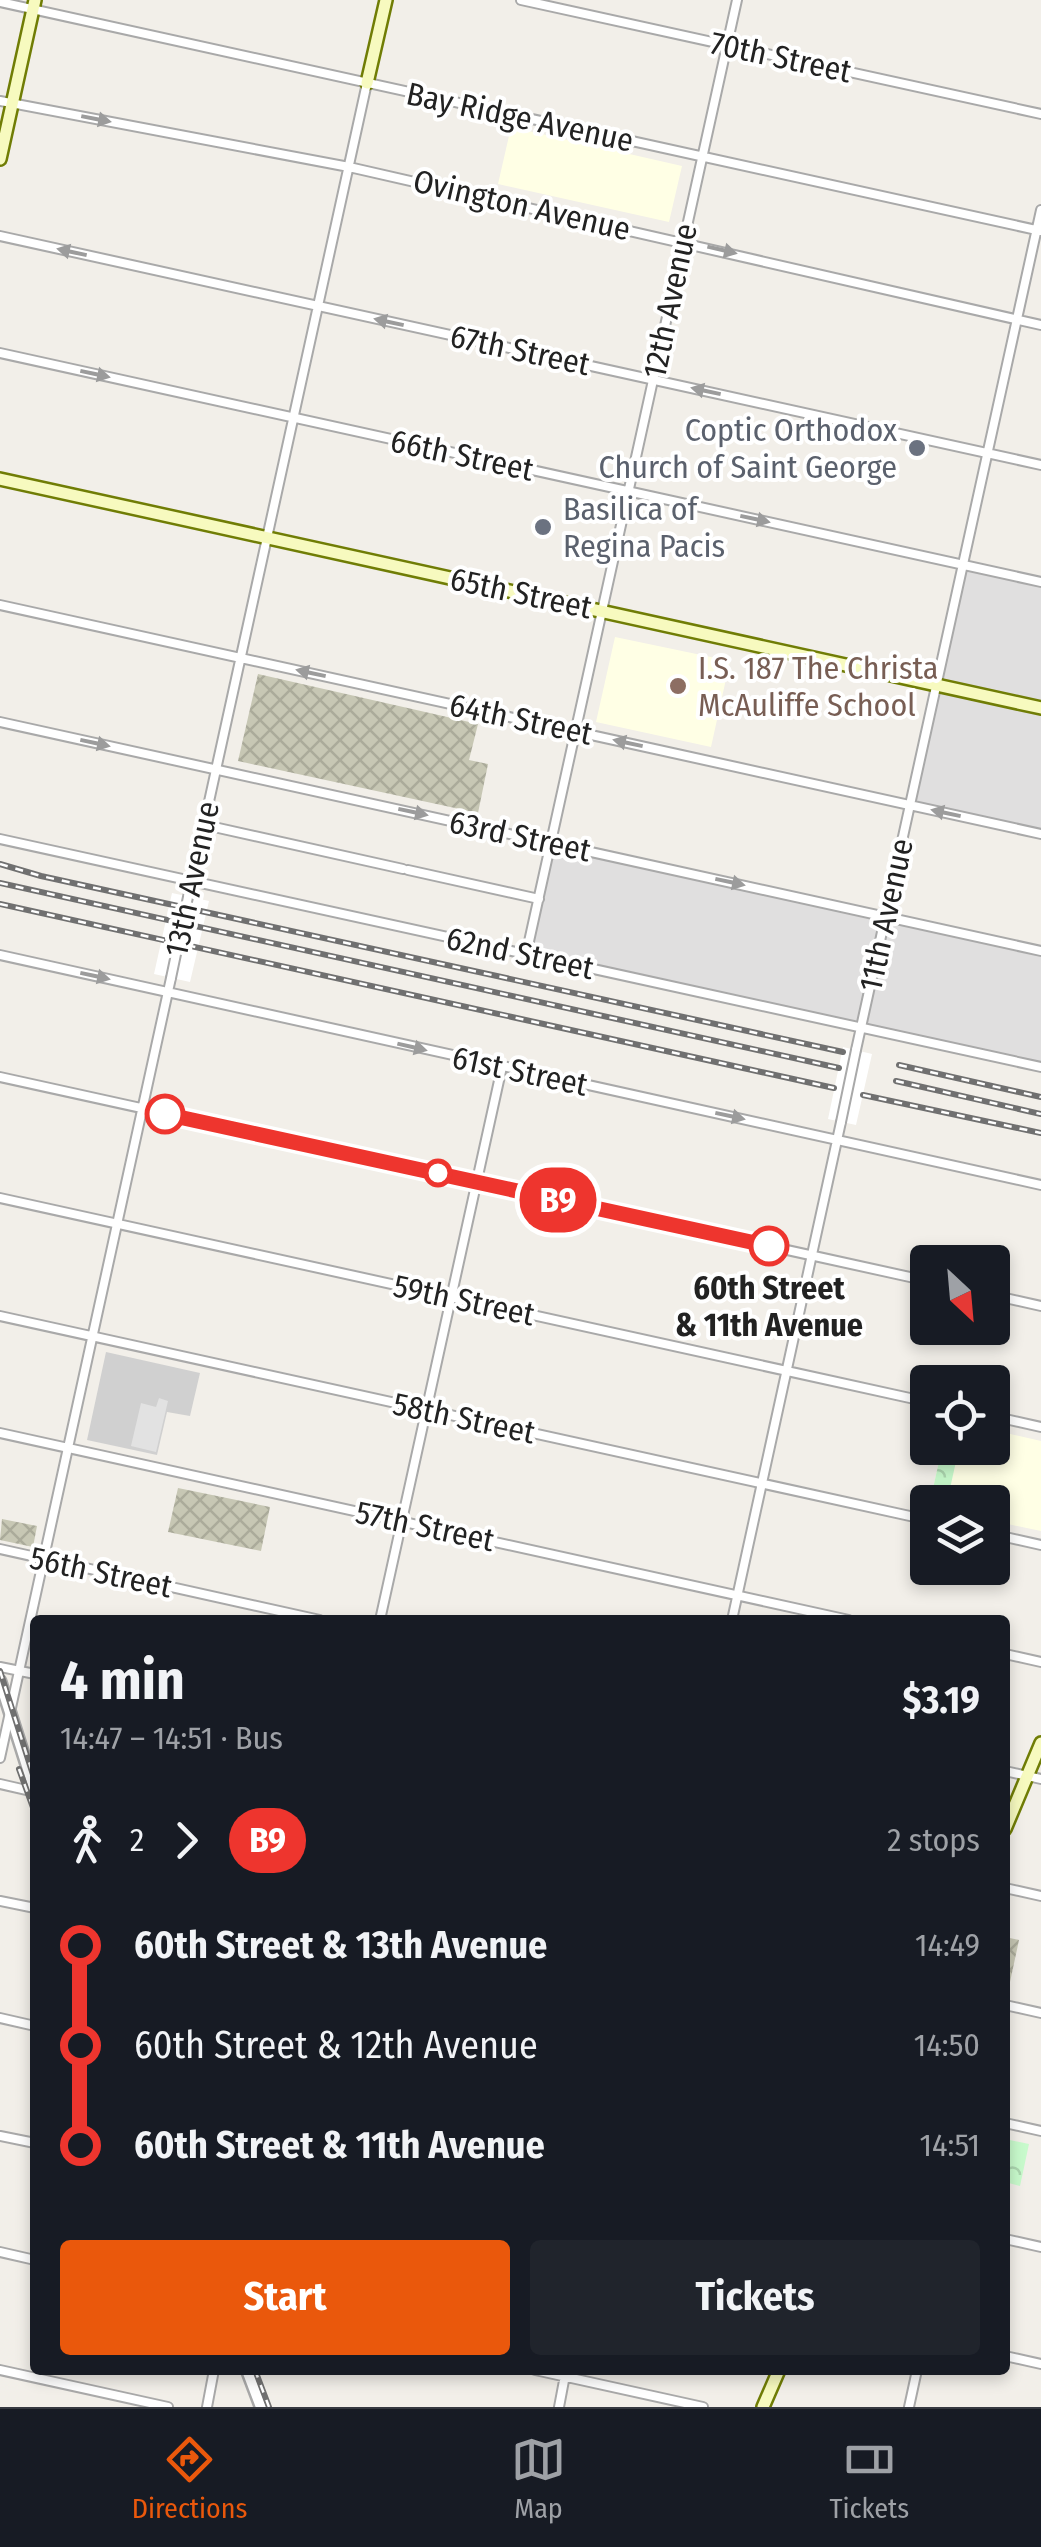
<!DOCTYPE html>
<html lang="en">
<head>
<meta charset="utf-8">
<style>
  :root { --surface:#171b24; --page:#20242c; --text:#f1f3f6; --muted:#9ea1a6; --line:#363941; --accent:#ea580c }
  body { margin:0; font-family:"Fira Sans Condensed",sans-serif; background:var(--page); color:var(--text); height:100vh; display:flex; flex-direction:column; font-size:38px; white-space:nowrap }
  * { box-sizing:border-box; margin:0 }
  p { font-size:32px; color:var(--muted) }
  .icon { flex:none; width:55px; height:55px; fill:none; stroke:currentColor; stroke-width:2; stroke-linecap:round; stroke-linejoin:round }
  .map { position:relative; flex:1; overflow:hidden }
  .side { position:absolute; left:30px; top:1615px; width:980px; height:760px; display:flex; flex-direction:column; background:var(--surface); border-radius:10px; box-shadow:0 5px 15px #0003 }
  .side>* { flex:none }
  .badge { padding:0 20px; border-radius:32px; font-size:35px; line-height:65px }
  .needle { width:65px; rotate:154deg }
  .controls { position:absolute; left:910px; top:1245px; display:grid; gap:20px }
  .controls a { display:grid; place-items:center; width:100px; height:100px; border-radius:10px; background:var(--surface); box-shadow:0 5px 15px #0003; font-size:50px }
  .map>.badge { position:absolute; translate:-50% -50%; box-shadow:0 0 0 5px #fff }
  .legs { display:flex; align-items:center; gap:15px; height:110px; padding:0 30px; font-size:32px }
  .legs p { margin-inline-start:auto }
  .overview { display:flex; align-items:center; justify-content:space-between; height:170px; padding:0 30px }
  h1 { font-size:55px; font-weight:700; line-height:75px }
  .action { display:flex; gap:20px; margin-top:auto; padding:20px 30px }
  .action a { flex:1; height:115px; border-radius:10px; background:var(--accent); color:#fff; font-size:40px; font-weight:700; line-height:115px; text-align:center }
  .action a+a { background:var(--page); color:var(--text) }
  ul { padding:0 30px; list-style:none }
  li { display:flex; align-items:center; gap:35px; height:100px; font-size:38px }
  li i { display:grid; place-items:center; width:15px; height:100%; margin:0 12px; background:currentColor }
  li i::after { content:''; width:25px; height:25px; margin:-12px; border:8px solid; border-radius:50%; background:var(--surface) }
  li p { margin-inline-start:auto }
  li:first-child i { background:linear-gradient(#0000 50%,currentColor 0) }
  li:last-child i { background:linear-gradient(currentColor 50%,#0000 0) }
  .dock { display:flex; justify-content:space-around; align-items:center; height:140px; border-top:2px solid var(--line); background:var(--surface); font-size:28px; color:var(--muted) }
  .dock a { display:grid; justify-items:center; gap:5px }
  .dock .selected { color:var(--accent) }
  .map>svg:first-child { display:block }
  .residential { fill:#e0dfdf }
  .education { fill:#ffffe5 }
  .religious { fill:#d0d0d0 }
  .construction { fill:url(#construction-cross-hatch) }
  .park { fill:url(#park-crowns) }
  .parking { fill:#e2e2e2 }
  .pier { fill:#fff }
  .lines { fill:none; stroke-linecap:round; stroke-linejoin:round }
  .minor-casing { stroke:#a9a9a9; stroke-width:12 }
  .tertiary-casing { stroke:#a9a9a9; stroke-width:15 }
  .secondary-casing { stroke:#707d05; stroke-width:16 }
  .minor { stroke:#fff; stroke-width:8 }
  .tertiary { stroke:#fff; stroke-width:10 }
  .secondary { stroke:#f7fabf; stroke-width:11 }
  .rail-casing { stroke:#707070; stroke-width:6 }
  .rail { stroke:#fff; stroke-width:2.5; stroke-dasharray:8; stroke-linecap:butt }
  .minor-bridge-casing { stroke:#a9a9a9; stroke-width:12; stroke-linecap:butt }
  .minor-bridge { stroke:#fff; stroke-width:8 }
  .oneway { fill:#9c9c9c }
  .line-1-casing { stroke:#fff; stroke-width:22 }
  .line-1 { stroke:#ee352e; stroke-width:15 }
  .worship-dot { fill:#6b7280; stroke:#fff; stroke-width:4 }
  .education-dot { fill:#8d6e63; stroke:#fff; stroke-width:4 }
  .stop-1-dot { fill:#fff; stroke:#ee352e; stroke-width:5 }
  .labels { text-anchor:middle; dominant-baseline:central; stroke-width:8; stroke-linejoin:round; paint-order:stroke }
  .street-label { font-size:32px; fill:#222; stroke:#fff }
  .worship-label { font-size:32px; fill:#5b616d; stroke:#fff; text-anchor:end }
  .education-label { font-size:32px; fill:#785e54; stroke:#fff; text-anchor:start }
  .stop-label { font-size:32px; font-weight:bold; fill:#222; stroke:#fff }
</style>
</head>
<body>
<div class="map">
<svg width="1041" height="2407" viewBox="0 0 1041 2407">
  <defs>
    <pattern id="construction-cross-hatch" width="8" height="8" patternUnits="userSpaceOnUse" patternTransform="scale(2.5)"><rect width="8" height="8" fill="#c7c7b4"/><path d="M0 0l8 8M0 8l8-8" fill="none" stroke="#abab9a"/></pattern>
    <pattern id="park-crowns" width="20" height="18" patternUnits="userSpaceOnUse" patternTransform="scale(2.5)"><rect width="20" height="18" fill="#c8facc"/><path d="M2 6a3 3 0 1 1 6 0M12 15a3 3 0 1 1 6 0" fill="none" stroke="#acd6af"/></pattern>
  </defs>
  <rect width="100%" height="100%" fill="#f2efe9"/>
  <path class="residential" d="M963,565L1041,582V834L910,805Z
    M551,843L1041,951V1067L526,955Z"/>
  <path class="education" d="M511,127L682,166L669,222L498,184Z
    M615,637L730,661L711,747L596,722Z
    M993,1430L1041,1441V1531L993,1521L992,1502H930L942,1448H992Z"/>
  <path class="religious" d="M106,1352L200,1373L190,1416L167,1412L157,1455L87,1440Z"/>
  <path class="construction" d="M258,674L478,724L469,760L488,764L478,813L238,761Z
    M178,1488L270,1507L261,1551L168,1532Z
    M2,1519L37,1526L33,1547L0,1540Z
    M1005,1937L1019,1940L1007,1996L1005,1995Z"/>
  <path class="park" d="M942,1448H959L947,1502H930Z
    M1005,2139L1029,2144L1020,2186L1005,2182Z"/>
  <path class="parking" d="M159,1398L168,1401L156,1452L131,1446L141,1403L156,1407Z"/>
  <path class="pier" d="M172,893L209,901L190,982L154,974Z
    M843,1047L872,1054L856,1125L828,1119Z"/>
  <g class="lines">
    <g class="minor-casing">
      <path id="minor" d="M521,0L1041,114
        M0,2L1041,231
        M0,101L349,167L1041,325
        M0,236L1041,465
        M0,353L1041,582
        M0,605L1041,834
        M0,722L1041,951
        M205,825L403,869
        M0,839L1041,1067
        M408,870L539,899
        M188,897L367,83
        M0,955L1041,1185
        M526,955L737,0
        M856,1050L1041,210
        M0,1077L928,1281
        M0,1198L928,1402
        M992,1295L1041,1306
        M0,1316L928,1520
        M992,1416L1041,1427
        M0,1433L849,1620
        M992,1534L1041,1545
        M0,1549L320,1620
        M380,1620L502,1067
        M732,1620L841,1122
        M1005,1654L1041,1662
        M0,1667L35,1674
        M0,1758L171,978
        M1005,1771L1041,1779
        M0,1784L35,1792
        M1005,1888L1041,1896
        M0,1901L35,1908
        M1005,2005L1041,2013
        M0,2018L35,2026
        M1005,2123L1041,2131
        M0,2136L35,2143
        M1005,2239L1041,2247
        M0,2252L35,2260
        M1005,2356L1041,2364
        M0,2370L168,2407
        M535,2370L703,2407
        M207,2407L214,2370
        M559,2407L566,2370
        M909,2407L917,2370"/>
    </g>
    <g class="tertiary-casing">
      <path id="tertiary" d="M0,1681L35,1791
        M247,2370L261,2407"/>
    </g>
    <g class="secondary-casing">
      <path id="secondary" d="M367,83L386,0
        M0,159L35,0
        M0,479L1041,708
        M1005,1829L1041,1743
        M763,2407L779,2370"/>
    </g>
    <use href="#minor" class="minor"/>
    <use href="#tertiary" class="tertiary"/>
    <use href="#secondary" class="secondary"/>
    <g class="rail-casing">
      <path id="rail" d="M0,864L41,876L843,1052
        M0,883L839,1068
        M0,904L834,1088
        M899,1065L1041,1097
        M896,1081L1041,1114
        M863,1095L1041,1133
        M0,1671L35,1781
        M19,1769L35,1813
        M255,2370L269,2407"/>
    </g>
    <use href="#rail" class="rail"/>
    <g class="minor-bridge-casing">
      <path id="minor-bridge" d="M171,978L188,897
        M841,1122L856,1050"/>
    </g>
    <use href="#minor-bridge" class="minor-bridge"/>
  </g>
  <defs><path id="oneway-solid" d="M-6-.8H1V-3.2L6.5 0L1 3.2V.8H-6Z" transform="scale(2.5)"/></defs>
  <g class="oneway">
    <use href="#oneway-solid" transform="translate(96 119) rotate(11)"/>
    <use href="#oneway-solid" transform="translate(722 250) rotate(13)"/>
    <use href="#oneway-solid" transform="translate(72 252) rotate(-168)"/>
    <use href="#oneway-solid" transform="translate(389 322) rotate(-168)"/>
    <use href="#oneway-solid" transform="translate(95 374) rotate(12)"/>
    <use href="#oneway-solid" transform="translate(706 391) rotate(-168)"/>
    <use href="#oneway-solid" transform="translate(755 519) rotate(12)"/>
    <use href="#oneway-solid" transform="translate(311 673) rotate(-168)"/>
    <use href="#oneway-solid" transform="translate(95 743) rotate(12)"/>
    <use href="#oneway-solid" transform="translate(628 743) rotate(-168)"/>
    <use href="#oneway-solid" transform="translate(413 812) rotate(12)"/>
    <use href="#oneway-solid" transform="translate(946 813) rotate(-168)"/>
    <use href="#oneway-solid" transform="translate(730 882) rotate(12)"/>
    <use href="#oneway-solid" transform="translate(95 976) rotate(12)"/>
    <use href="#oneway-solid" transform="translate(412 1047) rotate(13)"/>
    <use href="#oneway-solid" transform="translate(730 1116) rotate(12)"/>
  </g>
  <g class="lines">
    <g class="line-1-casing">
      <path id="line-1" d="M165,1114L769,1246"/>
    </g>
    <use href="#line-1" class="line-1"/>
  </g>
  <g class="worship-dot">
    <circle cx="917" cy="448" r="10"/>
    <circle cx="543" cy="527" r="10"/>
  </g>
  <circle class="education-dot" cx="678" cy="686" r="10"/>
  <g class="stop-1-dot">
    <circle cx="165" cy="1114" r="18"/>
    <circle cx="438" cy="1173" r="12"/>
    <circle cx="769" cy="1246" r="18"/>
  </g>
  <g class="labels">
    <g class="street-label">
      <text transform="translate(781 57) rotate(12)">70th Street</text>
      <text transform="translate(520 117) rotate(12)">Bay Ridge Avenue</text>
      <text transform="translate(522 205) rotate(13)">Ovington Avenue</text>
      <text transform="translate(670 301) rotate(-78)">12th Avenue</text>
      <text transform="translate(520 350) rotate(12)">67th Street</text>
      <text transform="translate(462 455) rotate(12)">66th Street</text>
      <text transform="translate(521 593) rotate(12)">65th Street</text>
      <text transform="translate(521 719) rotate(12)">64th Street</text>
      <text transform="translate(520 836) rotate(12)">63rd Street</text>
      <text transform="translate(192 879) rotate(-78)">13th Avenue</text>
      <text transform="translate(886 915) rotate(-78)">11th Avenue</text>
      <text transform="translate(520 953) rotate(12)">62nd Street</text>
      <text transform="translate(520 1071) rotate(12)">61st Street</text>
      <text transform="translate(464 1300) rotate(12)">59th Street</text>
      <text transform="translate(464 1418) rotate(12)">58th Street</text>
      <text transform="translate(425 1526) rotate(12)">57th Street</text>
      <text transform="translate(101 1572) rotate(12)">56th Street</text>
    </g>
    <g class="worship-label">
      <text x="897" y="430">Coptic Orthodox<tspan x="897" dy="37">Church of Saint George</tspan></text>
      <text x="563" y="509" text-anchor="start">Basilica of<tspan x="563" dy="37">Regina Pacis</tspan></text>
    </g>
    <g class="education-label">
      <text x="698" y="668">I.S. 187 The Christa<tspan x="698" dy="37">McAuliffe School</tspan></text>
    </g>
    <g class="stop-label">
      <text x="769" y="1288">60th Street<tspan x="769" dy="37">&amp; 11th Avenue</tspan></text>
    </g>
  </g>
</svg>
<div class="controls">
<a><svg class="needle" viewBox="-14 -14 28 28"><path d="M0-13l5 13h-10z" fill="#e53935"/><path d="M0 13l5-13h-10z" fill="#9ea1a6"/></svg></a>
<a><svg class="icon" aria-label="locate" viewBox="0 0 24 24"><circle cx="12" cy="12" r="6"/><path d="M12 2v4M12 18v4M2 12h4M18 12h4"/></svg></a>
<a><svg class="icon" aria-label="layers" viewBox="0 0 24 24"><path d="M12 4l9 5-9 5-9-5zM3 14l9 5 9-5"/></svg></a>
</div>
<b class="badge" style="left:558px;top:1200px;background:#ee352e;color:#fff">B9</b>
<section class="side">
<div class="overview"><div><h1>4 min</h1><p>14:47 – 14:51 · Bus</p></div><b>$3.19</b></div>
<div class="legs"><svg class="icon" aria-label="walk" viewBox="0 0 24 24"><circle cx="13" cy="4" r="2"/><path d="M13 8l-2 6 4 7M11 14l-3 7M7 12l3-4h3l4 4"/></svg>2<svg class="icon" aria-label="forward" viewBox="0 0 24 24"><path d="M9 5l7 7-7 7"/></svg><b class="badge" style="background:#ee352e;color:#fff">B9</b><p>2 stops</p></div>
<ul>
<li><i style="color:#ee352e"></i><b>60th Street &amp; 13th Avenue</b><p>14:49</p></li>
<li><i style="color:#ee352e"></i><span>60th Street &amp; 12th Avenue</span><p>14:50</p></li>
<li><i style="color:#ee352e"></i><b>60th Street &amp; 11th Avenue</b><p>14:51</p></li>
</ul>
<div class="action"><a>Start</a><a>Tickets</a></div>
</section>
</div>
<nav class="dock">
<a class="selected"><svg class="icon" aria-label="directions" viewBox="0 0 24 24"><path d="M12 3l9 9-9 9-9-9zM9 14v-3h6M13 9l2 2-2 2"/></svg>Directions</a>
<a><svg class="icon" aria-label="map" viewBox="0 0 24 24"><path d="M3 6l6-2 6 2 6-2v14l-6 2-6-2-6 2zM9 4v14M15 6v14"/></svg>Map</a>
<a><svg class="icon" aria-label="tickets" viewBox="0 0 24 24"><path d="M3 7h18v10H3zM15 7v10"/></svg>Tickets</a>
</nav>
</body>
</html>
